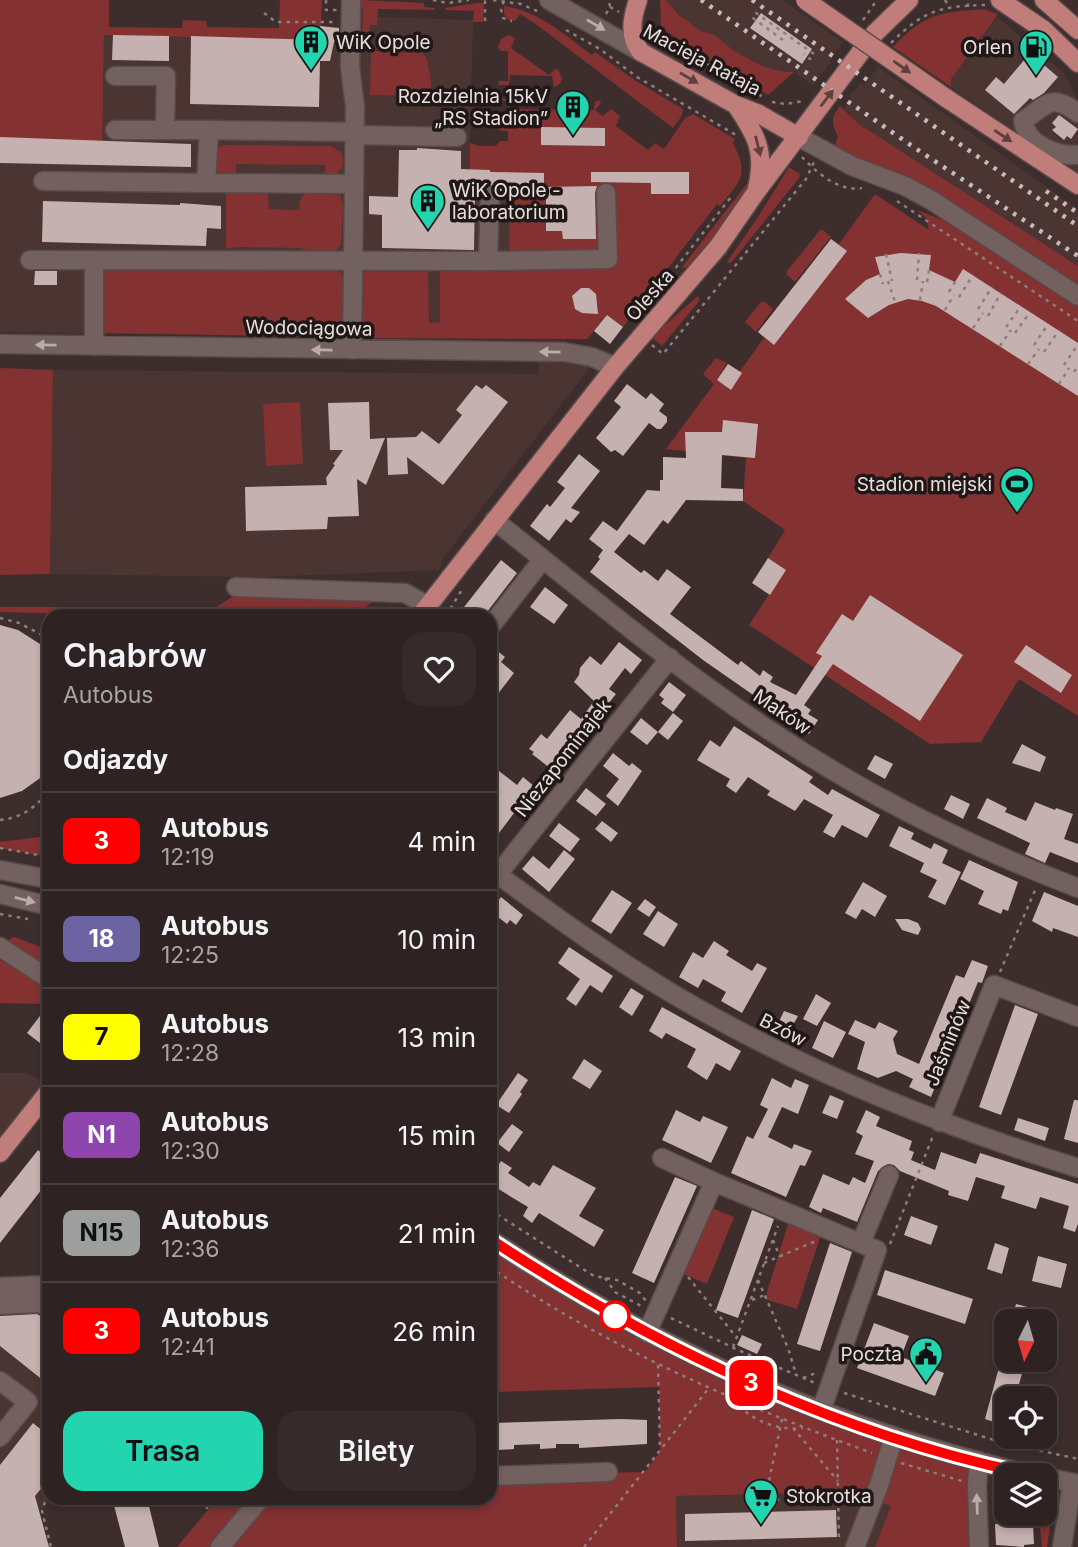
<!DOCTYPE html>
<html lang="pl">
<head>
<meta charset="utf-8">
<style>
  :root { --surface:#2e2222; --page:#362a2a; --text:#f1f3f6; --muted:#a7a4a5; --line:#493f40; --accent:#22d5af }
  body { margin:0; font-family:Inter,sans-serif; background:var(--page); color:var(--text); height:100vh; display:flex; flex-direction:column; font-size:26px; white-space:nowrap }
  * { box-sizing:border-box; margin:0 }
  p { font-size:23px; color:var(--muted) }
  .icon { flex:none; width:38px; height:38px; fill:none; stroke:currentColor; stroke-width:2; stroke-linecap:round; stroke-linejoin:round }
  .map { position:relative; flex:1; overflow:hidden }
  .panel { position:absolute; left:42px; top:609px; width:455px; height:896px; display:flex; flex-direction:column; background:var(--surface); border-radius:21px; box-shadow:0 4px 10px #0003,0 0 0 2px var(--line) }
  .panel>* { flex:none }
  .badge { padding:0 14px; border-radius:10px; font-size:24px; line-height:46px }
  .needle { width:46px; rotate:185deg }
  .tools { position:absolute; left:994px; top:1309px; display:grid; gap:14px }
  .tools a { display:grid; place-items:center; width:63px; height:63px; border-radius:14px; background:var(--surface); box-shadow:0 4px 10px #0003,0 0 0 2px var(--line); font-size:35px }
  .map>.badge { position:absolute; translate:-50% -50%; box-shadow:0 0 0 4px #fff }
  h2 { padding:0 21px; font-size:26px; line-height:63px }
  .round { display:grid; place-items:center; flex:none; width:74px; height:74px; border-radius:21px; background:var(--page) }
  .head { display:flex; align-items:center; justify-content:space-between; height:119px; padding:0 21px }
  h1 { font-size:33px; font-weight:600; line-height:52px }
  .primary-button { display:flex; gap:14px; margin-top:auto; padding:14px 21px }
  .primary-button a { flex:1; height:80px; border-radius:21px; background:var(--accent); color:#111; font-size:28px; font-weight:600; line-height:80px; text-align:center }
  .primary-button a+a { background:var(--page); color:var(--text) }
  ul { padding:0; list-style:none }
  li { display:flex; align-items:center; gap:21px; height:98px; padding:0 21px; border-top:2px solid var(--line) }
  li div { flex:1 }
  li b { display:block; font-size:26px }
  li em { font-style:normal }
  li .badge { min-width:77px; font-weight:700; text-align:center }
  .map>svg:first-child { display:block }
  .built { fill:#4b3533 }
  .green { fill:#833131 }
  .building { fill:#c5b1af }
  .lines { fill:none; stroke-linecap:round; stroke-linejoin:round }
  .minor-casing { stroke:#574a49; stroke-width:21 }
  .major-casing { stroke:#574a49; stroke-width:21 }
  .path { stroke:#8b7e7d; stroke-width:2.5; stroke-dasharray:3.5 5; stroke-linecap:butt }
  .minor { stroke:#736160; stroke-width:18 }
  .major { stroke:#c07d7a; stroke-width:18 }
  .rail { stroke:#c7bbba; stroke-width:4.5; stroke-dasharray:3.5 7; stroke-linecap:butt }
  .major-bridge-casing { stroke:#574a49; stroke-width:21; stroke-linecap:butt }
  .major-bridge { stroke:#c07d7a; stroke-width:18 }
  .oneway { fill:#baacab }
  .oneway2 { fill:#5f403f }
  .line-casing { stroke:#fff; stroke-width:16 }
  .line { stroke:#f00; stroke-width:10 }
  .stop-dot { fill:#fff; stroke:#f00; stroke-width:3.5 }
  .labels { text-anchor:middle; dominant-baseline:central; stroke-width:7; stroke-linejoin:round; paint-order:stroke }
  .poi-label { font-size:19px; fill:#e9dedd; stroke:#1f1817; text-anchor:end }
  .street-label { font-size:19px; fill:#e9dedd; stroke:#1f1817 }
</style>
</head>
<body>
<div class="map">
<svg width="1078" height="1547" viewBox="0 0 1078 1547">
  <rect width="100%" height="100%" fill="#3d2e2d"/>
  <path class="built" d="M666,0H782L844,43L841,44L830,61L831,62L813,85L794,72L780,71L762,66L734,51L715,35L701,31L679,15Z
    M341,8H377V17L473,20L470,143L504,154L592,167L610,344L594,331L587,339L370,338L361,326H344L337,337L0,332V160L102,163L104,35L319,40L320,26L322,29L341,27Z
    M996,16L1064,73L1078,101V174L951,87L949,82L956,68Z
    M878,67L1078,209V266L859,124L844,108L851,98L849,96L861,83L864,85Z
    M538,358L565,360L585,363L590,367L444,557L439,570L262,577L50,574L53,370L538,374Z
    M0,1073H27L49,1085L0,1153Z
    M49,1292V1498H51L9,1547H0V1294Z
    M876,1492L891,1506L875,1547H677L676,1496Z"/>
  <path class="green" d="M0,0H109V27L182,28L183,20L206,21L207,27L279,28L280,0H322L320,40L104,35L102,163L0,160Z
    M361,0L424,3V7L435,8L434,10L378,9L377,25H370V44H362L363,9L360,8Z
    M660,0H666L679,15L701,31L715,35L734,51L762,66L780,71L794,72L768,95L678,43V39L661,28Z
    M477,3H484L483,22H473L474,11L446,10L445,8Z
    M504,6C539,11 565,35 592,55L595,52L636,81L683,109L681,117L673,128L537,25L520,14L515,21L507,19L504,14Z
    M983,9L998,14L951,79V87L893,47C926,13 937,13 983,9Z
    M509,35L515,38L511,48L549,75L555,69H558L562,78L560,84L554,87L552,76L510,75L509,85H498L499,81H508V51H501L498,47L501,39Z
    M371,51L422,53L427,58C429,71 432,83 432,96L370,95Z
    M498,98L509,100L510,109L594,110L595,102L599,100L601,103L595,110L603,116L611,109L620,116L616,126L648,150L655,143L664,149L685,118L693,114L735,139L733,143C749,175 742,179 720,206L717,204L623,327L607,315L587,339L370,338L361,326V273L370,267L389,265L397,271H404L410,266L428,268L429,323L440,322V272L443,266L509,268L510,191L470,189V143L479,146H496L500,141H508V131H500L497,125H508V101L498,100Z
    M840,106L859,124L1078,266V288L834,148L838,137C831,123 831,118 840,106Z
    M224,145L330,146L341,152C347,166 340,176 325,177V165L236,164V176H225L215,170V149Z
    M755,150L751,184L744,196L693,266L684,268L682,267L749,181L752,170L749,155Z
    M789,167L800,174L799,178L731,263L727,262L758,217Z
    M318,190L332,192L341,196L343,207L341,244L336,250L326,254L299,248L236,247L226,249V191H266L268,194L269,209L299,210L300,200L305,193Z
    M875,194L929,230L926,218L917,210L940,219L950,221L1078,305V716L1019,679L981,742L930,744L749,625L785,570L768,558L785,530L743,501L746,458L666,449L714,384L703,374L716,358L727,363L716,380L728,364L740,371L764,338L758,332L831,239L839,244Z
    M820,230H823L831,237L795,282L786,274L787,271Z
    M109,265L329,266L341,273L344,285V326L337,337L102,333L101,272Z
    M698,296L700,300L662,346L651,337Z
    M761,302H765L773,309L756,332L745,322Z
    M0,368L53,370L50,574L0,575Z
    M300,402L303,464L266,466L263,404Z
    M247,587L365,591L373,601L355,616H209V612Z
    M0,607H71V614L0,612Z
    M86,607L145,608L151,616H88Z
    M49,831V857L0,848V842L40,837Z
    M14,937L49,950V971L12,946L9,940Z
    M0,960L47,985L49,988V1004L0,1003Z
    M709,1207L734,1217L707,1284L683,1274Z
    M788,1224L821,1234L797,1309L765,1299Z
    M490,1239L667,1343L979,1461V1547H875L891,1506L880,1502L876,1492L676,1496L677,1547H177L218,1498H490V1476L645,1472L660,1452L659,1387L490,1392Z
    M991,1497L1006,1499V1514H1045V1506L1053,1508L1047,1547H1042L1039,1518L995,1512Z"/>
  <path class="building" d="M761,13L812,49L802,64L750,28Z
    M320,26L339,28V42H334L330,61H320L319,107L190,104L191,36L320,40Z
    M113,35L169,36V61L112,60Z
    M1030,53L1058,77L1044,93L1033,100L1030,98L1014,114L985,90L996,77L1004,84Z
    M1059,115L1078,129L1071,139L1067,136L1064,140L1052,130L1056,127L1052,123Z
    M541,127L605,128V146L541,145Z
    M0,137L191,144V167L0,163Z
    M417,148L461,151V169L490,170V172L544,173V191H500L490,185L480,190H475L474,250L382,248V215L369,214V196L398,197L399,150H417Z
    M591,172H689V194H651V183L591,182Z
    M597,186L595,193L596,239H563L562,231H546V187Z
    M43,201L180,205V203L221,206V229L207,228L206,246L42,242Z
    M831,239L847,251L774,345L758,332Z
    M901,253L931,255L929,270L955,282L963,269L1078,343V396L936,306L922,301L908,299L889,305L868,318L845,299L866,280L880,274L875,257Z
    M35,271H57V285H34Z
    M581,288H589L596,294L598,314L582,313L575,309L572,296Z
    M607,315L623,327L610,344L594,331Z
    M728,364L742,373L731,390L717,380Z
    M627,384L646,399L651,393L664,404L659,411L667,417V422L661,429H657L649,423L623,456L615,450L611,452L596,438L621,407L614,401Z
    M476,385L482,389L486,385L508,402L443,485L407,457L408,474L388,475L387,438L416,437L422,431L439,444L462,415L456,410Z
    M369,402L370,439L385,438L366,485L357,479L359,516L328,517L327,529L246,531L245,487L327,485L326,478L335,465L333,464L343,450H330L328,403Z
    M723,420L758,424L755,458L722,455L721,488L743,489V501L686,500L668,524L663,520L644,545L629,534L614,552L641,573L644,570L658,581L667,569L691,587L670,614L738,665L741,661L760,676L763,670L773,677L770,682L796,695L822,656L816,653L842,614L853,621L870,595L963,655L920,721L833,664L804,705L811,710L808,714L818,720L809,734L703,660L590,572L600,559L598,557L603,550L589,539L603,521L617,531L647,490L660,491V480H663V457L686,458L685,432H722Z
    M579,454L600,471L571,508L580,512L571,523L566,519L549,541L530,526L547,504L550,507L565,488L557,482Z
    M768,558L786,570L770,595L752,583Z
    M501,560L517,573L484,616H457Z
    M545,587L568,605L554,624L530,607Z
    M0,625L18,630L40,644L49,634V768L43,776L22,791L0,798Z
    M619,642L642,660L631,674L625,668L609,689L616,694L580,739L575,735L560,755L565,759L555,772L532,754L534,752L529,749L541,734L547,739L570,710L581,719L594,701L574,682L579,675L580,668L590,656L601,665Z
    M490,645L505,657L501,662L514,673L497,695L490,689Z
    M1026,645L1072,675L1061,693L1014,662Z
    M669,682L686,695L673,712L661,703L664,699L659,695Z
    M673,713L683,721L668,740L658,732Z
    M641,718L658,732L647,745L630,732Z
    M734,726L813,777L809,782L828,795L832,789L880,815L867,838L842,825L834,838L823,832L833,815L804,799L795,811L767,795L770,791L748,777L736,793L726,786L730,779L697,760L710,740L720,747Z
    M1022,744L1046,757L1040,772L1012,763Z
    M613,753L629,766L632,763L642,771L618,806L606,796L619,779L603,766Z
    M875,755L893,764L885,779L867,769Z
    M495,768L517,785L523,777L540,791L529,804L524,800L499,833L490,826V775Z
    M586,788L606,804L596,816L576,801Z
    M951,795L970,804L963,819L944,809Z
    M987,798L1007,808L1005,812L1026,821L1035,802L1055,810L1056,808L1073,814L1064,839L1078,844V863L1050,852L1045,863L1025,854L1030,843L977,818Z
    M602,821L618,833L611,842L595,829Z
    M559,823L580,839L570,852L549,836Z
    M899,826L914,833L911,839L931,849L934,843L948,850L942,863L961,872L945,905L928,897L937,880L920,872L924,863L889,846Z
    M564,850L575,859L549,892L522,869L533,856L549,869Z
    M969,860L1018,882L1008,911L1003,909L1001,914L978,904L984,891L960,879Z
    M863,882L887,896L875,917L862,909L856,919L845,913Z
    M612,890L632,903L611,934L591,921Z
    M1044,892L1078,906V937L1053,928L1052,932L1032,921Z
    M501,897L523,915L516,925L510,920L507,924L490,911Z
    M645,899L656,907L649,917L637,909Z
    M658,911L678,924L664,947L643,934Z
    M895,919H908L918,923L921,929L918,935L902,930Z
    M714,941L729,951L726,955L752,971L757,963L767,968L742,1013L721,1001L726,992L703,979L698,988L679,977L693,952L703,958Z
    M569,947L613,976L602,993L590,985L576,1006L566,999L580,979L558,963Z
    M972,960L988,966L982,983L978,982L931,1097L909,1087L913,1079L896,1071L878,1078L857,1069L865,1042L848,1034L855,1020L875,1029L879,1022L898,1031L893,1039L897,1054L919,1064L956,975L964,978Z
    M631,988L644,996L632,1016L619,1007Z
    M816,994L831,1003L817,1026L803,1019Z
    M49,1004V1050L27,1033Z
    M1015,1005L1038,1014L1001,1115L979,1107Z
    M662,1007L741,1051L730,1071L716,1063L707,1080L687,1067L696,1049L666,1033L662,1039L649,1031Z
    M784,1011L798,1016L787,1036L775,1030Z
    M824,1021L846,1032L833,1058L812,1048Z
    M584,1059L602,1071L590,1089L572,1078Z
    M518,1073L528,1080L520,1092L522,1094L509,1113L496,1105Z
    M772,1078L791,1088L795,1079L809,1085L798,1114L782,1107L768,1137L792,1149L794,1144L812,1151L805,1166L800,1165L786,1197L731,1173L747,1136L753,1139L768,1109L760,1105Z
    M830,1095L844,1101L837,1119L822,1113Z
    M1074,1100H1078V1143L1064,1139Z
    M676,1110L700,1122L703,1116L728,1127L711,1163L662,1140Z
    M866,1110L880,1117L876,1126L912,1141L909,1150L914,1152L911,1160L935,1170L941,1152L976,1164L980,1153L1078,1184V1224L1075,1232L1063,1228L1069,1206L1040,1197L1036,1209L1001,1198L1005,1186L976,1177L968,1201L948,1195L949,1191L900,1171L894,1165L888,1164L878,1171L857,1222L823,1208L821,1213L809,1207L823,1174L849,1185L853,1177L865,1183L874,1161L855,1154L863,1136L856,1132Z
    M1018,1118L1049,1128L1045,1141L1014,1130Z
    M512,1124L523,1132L509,1152L497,1143Z
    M38,1150L49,1159V1180L0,1243V1198Z
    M501,1161L512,1168L508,1173L529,1187L533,1182L540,1186L553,1165L596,1188L579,1216L604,1230L594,1247L539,1213L532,1223L523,1216L528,1207L490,1184V1178Z
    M675,1177L697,1186L654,1283L632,1273Z
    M752,1210L774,1219L738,1318L716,1310Z
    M911,1216L938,1226L931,1245L904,1235Z
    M830,1243L852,1252L820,1351L797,1344Z
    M995,1243L1009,1248L1002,1274L987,1269Z
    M1038,1256L1067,1264L1061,1288L1032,1281Z
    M885,1270L973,1299L965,1324L877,1295Z
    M1016,1304L1039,1310L1036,1321H1011Z
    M37,1314L49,1321V1385L0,1346V1316Z
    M874,1323L909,1336L901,1357L944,1373L935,1396L857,1368Z
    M742,1335L762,1344L757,1354L737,1345Z
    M1001,1360H1026L1015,1398H1006V1426L985,1419Z
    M621,1419L647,1420V1444L579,1448V1444H556V1448L540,1449V1444L514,1445V1449L498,1450L497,1446H490V1423Z
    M33,1423L49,1436V1479L35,1496L49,1547H0V1465Z
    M112,1498H147L159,1547H125Z
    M836,1510L837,1537L685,1541V1514Z
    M1033,1523L1034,1544L1024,1545V1547L996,1545L995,1524Z"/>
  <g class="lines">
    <g class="minor-casing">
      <path id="minor" d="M351,0L350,67L355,107L352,350
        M549,0L641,52
        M115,76H166L165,130
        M1078,113C1051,93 1048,104 1023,121C1027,145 1056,156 1078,155
        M115,130H209
        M354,135L457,137
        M799,137L852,166L905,186L931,200L1078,296
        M43,181L206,183
        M354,184L206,183L209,130L354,132
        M30,260L488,261L490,196
        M488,261L608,259L606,193
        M0,344L564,352L592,357L615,367
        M94,346V261
        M494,520C585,592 675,668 772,732C867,796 971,847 1078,888
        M236,587L405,593L428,606
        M490,627L543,559
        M0,870L49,879
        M497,874C556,917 615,960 678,997C804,1071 938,1125 1078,1168
        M490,884L670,658
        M0,894L49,906
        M0,947L49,979
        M939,1122L994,985L1078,1017
        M662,1158L714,1182L877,1250L821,1411
        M490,1239C633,1333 786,1408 952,1454C979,1461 1006,1470 1034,1475
        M861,1243L889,1175
        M0,1287L49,1285
        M0,1305L38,1303L49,1306
        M647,1333L714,1182
        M0,1381L28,1402L0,1437
        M490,1476L608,1472
        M1045,1477L1078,1484
        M220,1547L261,1498
        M855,1547L879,1485L894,1436
        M979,1547L977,1485L979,1461
        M1062,1547L1072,1483"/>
    </g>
    <g class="major-casing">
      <path id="major" d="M638,0C632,18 628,36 641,52L736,105L759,114L799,137
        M1000,0L1044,30L1078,63
        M1044,0L1078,30
        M946,98L1078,185
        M736,105C756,135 766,151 757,188
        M420,616L615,367L718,247L756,192L875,33L909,0
        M0,1153L49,1091"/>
    </g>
    <path class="path" d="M326,0V10H337
      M433,0L448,3L469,0
      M493,0L521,4L537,11
      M945,0L950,8
      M504,1L501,9L503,18L512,21
      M610,7L619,12
      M968,7V0
      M264,13L276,22H334
      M606,14L610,7L609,0
      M863,20L877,0
      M485,21V0
      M649,29L763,97
      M566,30L600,49L637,77L736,135
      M783,40L753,18L756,13L814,54L810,59L804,54
      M891,43C923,11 939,6 985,5
      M772,102L786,104L803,101
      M802,157C817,173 839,192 862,188
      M897,201L1078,321
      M886,254L892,281
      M880,274L883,284
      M917,280L919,253
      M888,281L895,302
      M927,282L929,270
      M660,288L731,197
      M949,292L955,282
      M959,297L973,275
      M920,300L923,281
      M978,309L992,287
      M945,310L954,295
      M988,316L1001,293
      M1006,327L1021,306
      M973,328L983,313
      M1015,333L1030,312
      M652,345L663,354L806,179L814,162
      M1034,345L1048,324
      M1000,346L1011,330
      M1044,352L1059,330
      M1028,364L1039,349
      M1064,365L1078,344
      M1074,372L1078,365
      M1059,384L1069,368
      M446,616L463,588
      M0,618L19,623L46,637
      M0,820C21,818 37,807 49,790
      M0,848L49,857
      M0,914L28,919
      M41,922L49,925
      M1000,972L1036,888
      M490,1210L594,1276L617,1280L640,1293L646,1301
      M773,1240L780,1257
      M890,1244L933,1136
      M764,1263L816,1241
      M490,1267C608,1348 738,1404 872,1453
      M688,1277L737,1338
      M605,1278L615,1292L643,1307
      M758,1280L788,1348L796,1374
      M752,1300L765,1295
      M671,1318L738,1350L815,1383
      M733,1347L778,1226
      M658,1365L660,1449
      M803,1378L816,1373
      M844,1393L997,1441L1078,1459
      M733,1400C751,1420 776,1431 803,1428
      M782,1419L765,1500L857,1499
      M793,1428L838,1481
      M837,1440L839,1542
      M901,1463L962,1481
      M992,1488L1006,1492
      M203,1498L207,1508L216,1498
      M45,1502L42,1511L51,1547
      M584,1547L709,1388"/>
    <use href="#minor" class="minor"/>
    <use href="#major" class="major"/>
    <path class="rail" d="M701,0L918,150L1078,256
      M752,0L1078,226
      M1046,191L1078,213"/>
    <g class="major-bridge-casing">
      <path id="major-bridge" d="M805,0L946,98"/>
    </g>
    <use href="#major-bridge" class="major-bridge"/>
  </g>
  <defs><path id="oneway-solid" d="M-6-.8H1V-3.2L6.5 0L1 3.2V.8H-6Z" transform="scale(1.75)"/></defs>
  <g class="oneway">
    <use href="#oneway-solid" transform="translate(596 25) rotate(30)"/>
    <use href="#oneway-solid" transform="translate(46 345) rotate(-179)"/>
    <use href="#oneway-solid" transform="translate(322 350) rotate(-179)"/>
    <use href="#oneway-solid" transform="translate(550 352) rotate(-179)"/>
    <use href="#oneway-solid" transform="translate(25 900) rotate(14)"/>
    <use href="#oneway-solid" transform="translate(977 1504) rotate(-92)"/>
  </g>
  <g class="oneway2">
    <use href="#oneway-solid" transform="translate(902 67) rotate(35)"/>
    <use href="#oneway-solid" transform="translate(689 78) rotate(30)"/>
    <use href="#oneway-solid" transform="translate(827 98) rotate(-53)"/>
    <use href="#oneway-solid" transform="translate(1003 136) rotate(34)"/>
    <use href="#oneway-solid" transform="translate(758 146) rotate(76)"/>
  </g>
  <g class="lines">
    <g class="line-casing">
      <path id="line" d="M490,1239C654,1347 840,1436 1034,1475"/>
    </g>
    <use href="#line" class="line"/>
  </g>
  <defs>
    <g id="building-pin" transform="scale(1.75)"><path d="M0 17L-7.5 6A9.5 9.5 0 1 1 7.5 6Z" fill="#22d5af" stroke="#1f1817"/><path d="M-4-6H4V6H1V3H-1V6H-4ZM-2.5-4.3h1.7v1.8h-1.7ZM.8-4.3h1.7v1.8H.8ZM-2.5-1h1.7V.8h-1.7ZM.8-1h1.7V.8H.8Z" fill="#111"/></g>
    <g id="fuel-pin" transform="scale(1.75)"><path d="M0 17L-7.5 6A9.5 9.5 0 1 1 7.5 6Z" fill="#22d5af" stroke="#1f1817"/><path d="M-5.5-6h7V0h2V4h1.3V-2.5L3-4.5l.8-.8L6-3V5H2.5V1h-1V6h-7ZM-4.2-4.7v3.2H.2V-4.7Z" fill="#111"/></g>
    <g id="stadium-pin" transform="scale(1.75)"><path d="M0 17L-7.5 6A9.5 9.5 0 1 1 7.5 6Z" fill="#22d5af" stroke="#1f1817"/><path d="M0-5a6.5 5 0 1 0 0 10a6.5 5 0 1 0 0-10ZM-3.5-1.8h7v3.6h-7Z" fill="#111"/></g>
    <g id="civic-pin" transform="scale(1.75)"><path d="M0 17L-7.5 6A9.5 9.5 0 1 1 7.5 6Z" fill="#22d5af" stroke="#1f1817"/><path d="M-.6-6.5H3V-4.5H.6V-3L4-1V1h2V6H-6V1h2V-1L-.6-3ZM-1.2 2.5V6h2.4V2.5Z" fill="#111"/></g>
    <g id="supermarket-pin" transform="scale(1.75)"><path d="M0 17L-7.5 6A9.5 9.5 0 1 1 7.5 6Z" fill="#22d5af" stroke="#1f1817"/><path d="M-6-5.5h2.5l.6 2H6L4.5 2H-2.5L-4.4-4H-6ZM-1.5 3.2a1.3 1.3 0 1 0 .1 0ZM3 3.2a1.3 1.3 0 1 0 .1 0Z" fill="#111"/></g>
  </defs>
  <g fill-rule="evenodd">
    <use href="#building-pin" x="311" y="42"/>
    <use href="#fuel-pin" x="1036" y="47"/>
    <use href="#building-pin" x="573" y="107"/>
    <use href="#building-pin" x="428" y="201"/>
    <use href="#stadium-pin" x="1017" y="484"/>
    <use href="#civic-pin" x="926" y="1354"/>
    <use href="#supermarket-pin" x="761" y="1496"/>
  </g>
  <circle class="stop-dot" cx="615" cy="1316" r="14"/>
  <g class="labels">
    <g class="poi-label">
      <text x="336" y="42" text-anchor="start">WiK Opole</text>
      <text x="1012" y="47">Orlen</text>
      <text x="548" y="96">Rozdzielnia 15kV<tspan x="548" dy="22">„RS Stadion”</tspan></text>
      <text x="452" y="190" text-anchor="start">WiK Opole -<tspan x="452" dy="22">laboratorium</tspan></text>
      <text x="992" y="484">Stadion miejski</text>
      <text x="902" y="1354">Poczta</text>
      <text x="786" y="1496" text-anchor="start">Stokrotka</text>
    </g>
    <g class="street-label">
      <text transform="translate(702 60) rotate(28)">Macieja Rataja</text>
      <text transform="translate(650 295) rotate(-49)">Oleska</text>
      <text transform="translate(309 328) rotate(1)">Wodociągowa</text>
      <text transform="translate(782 712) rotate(34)">Maków</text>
      <text transform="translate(563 758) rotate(-52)">Niezapominajek</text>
      <text transform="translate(783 1030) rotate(27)">Bzów</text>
      <text transform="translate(948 1043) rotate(-68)">Jaśminów</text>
    </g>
  </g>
</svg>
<div class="tools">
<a><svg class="needle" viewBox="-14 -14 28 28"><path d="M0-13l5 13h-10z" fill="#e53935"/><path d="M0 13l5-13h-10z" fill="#a7a4a5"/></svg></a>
<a><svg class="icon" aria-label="locate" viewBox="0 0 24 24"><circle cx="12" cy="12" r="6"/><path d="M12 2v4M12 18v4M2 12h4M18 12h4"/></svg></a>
<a><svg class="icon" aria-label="layers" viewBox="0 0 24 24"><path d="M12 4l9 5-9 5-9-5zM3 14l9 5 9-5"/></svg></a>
</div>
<b class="badge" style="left:751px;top:1383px;background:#f00;color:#fff">3</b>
<section class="panel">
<div class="head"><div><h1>Chabrów</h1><p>Autobus</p></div><a class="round"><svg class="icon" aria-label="heart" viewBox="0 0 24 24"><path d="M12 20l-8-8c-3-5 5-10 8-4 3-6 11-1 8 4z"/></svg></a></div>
<h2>Odjazdy</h2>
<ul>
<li><span class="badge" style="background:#f00;color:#fff">3</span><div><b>Autobus</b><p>12:19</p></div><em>4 min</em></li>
<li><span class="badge" style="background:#6c63a2;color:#fff">18</span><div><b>Autobus</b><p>12:25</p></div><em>10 min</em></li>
<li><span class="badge" style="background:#ff0;color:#111">7</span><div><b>Autobus</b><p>12:28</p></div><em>13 min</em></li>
<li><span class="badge" style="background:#8e44ad;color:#fff">N1</span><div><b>Autobus</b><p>12:30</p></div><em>15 min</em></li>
<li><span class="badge" style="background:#9d9f9e;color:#111">N15</span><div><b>Autobus</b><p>12:36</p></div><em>21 min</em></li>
<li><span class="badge" style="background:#f00;color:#fff">3</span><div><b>Autobus</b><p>12:41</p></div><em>26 min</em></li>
</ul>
<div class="primary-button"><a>Trasa</a><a>Bilety</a></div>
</section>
</div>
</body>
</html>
